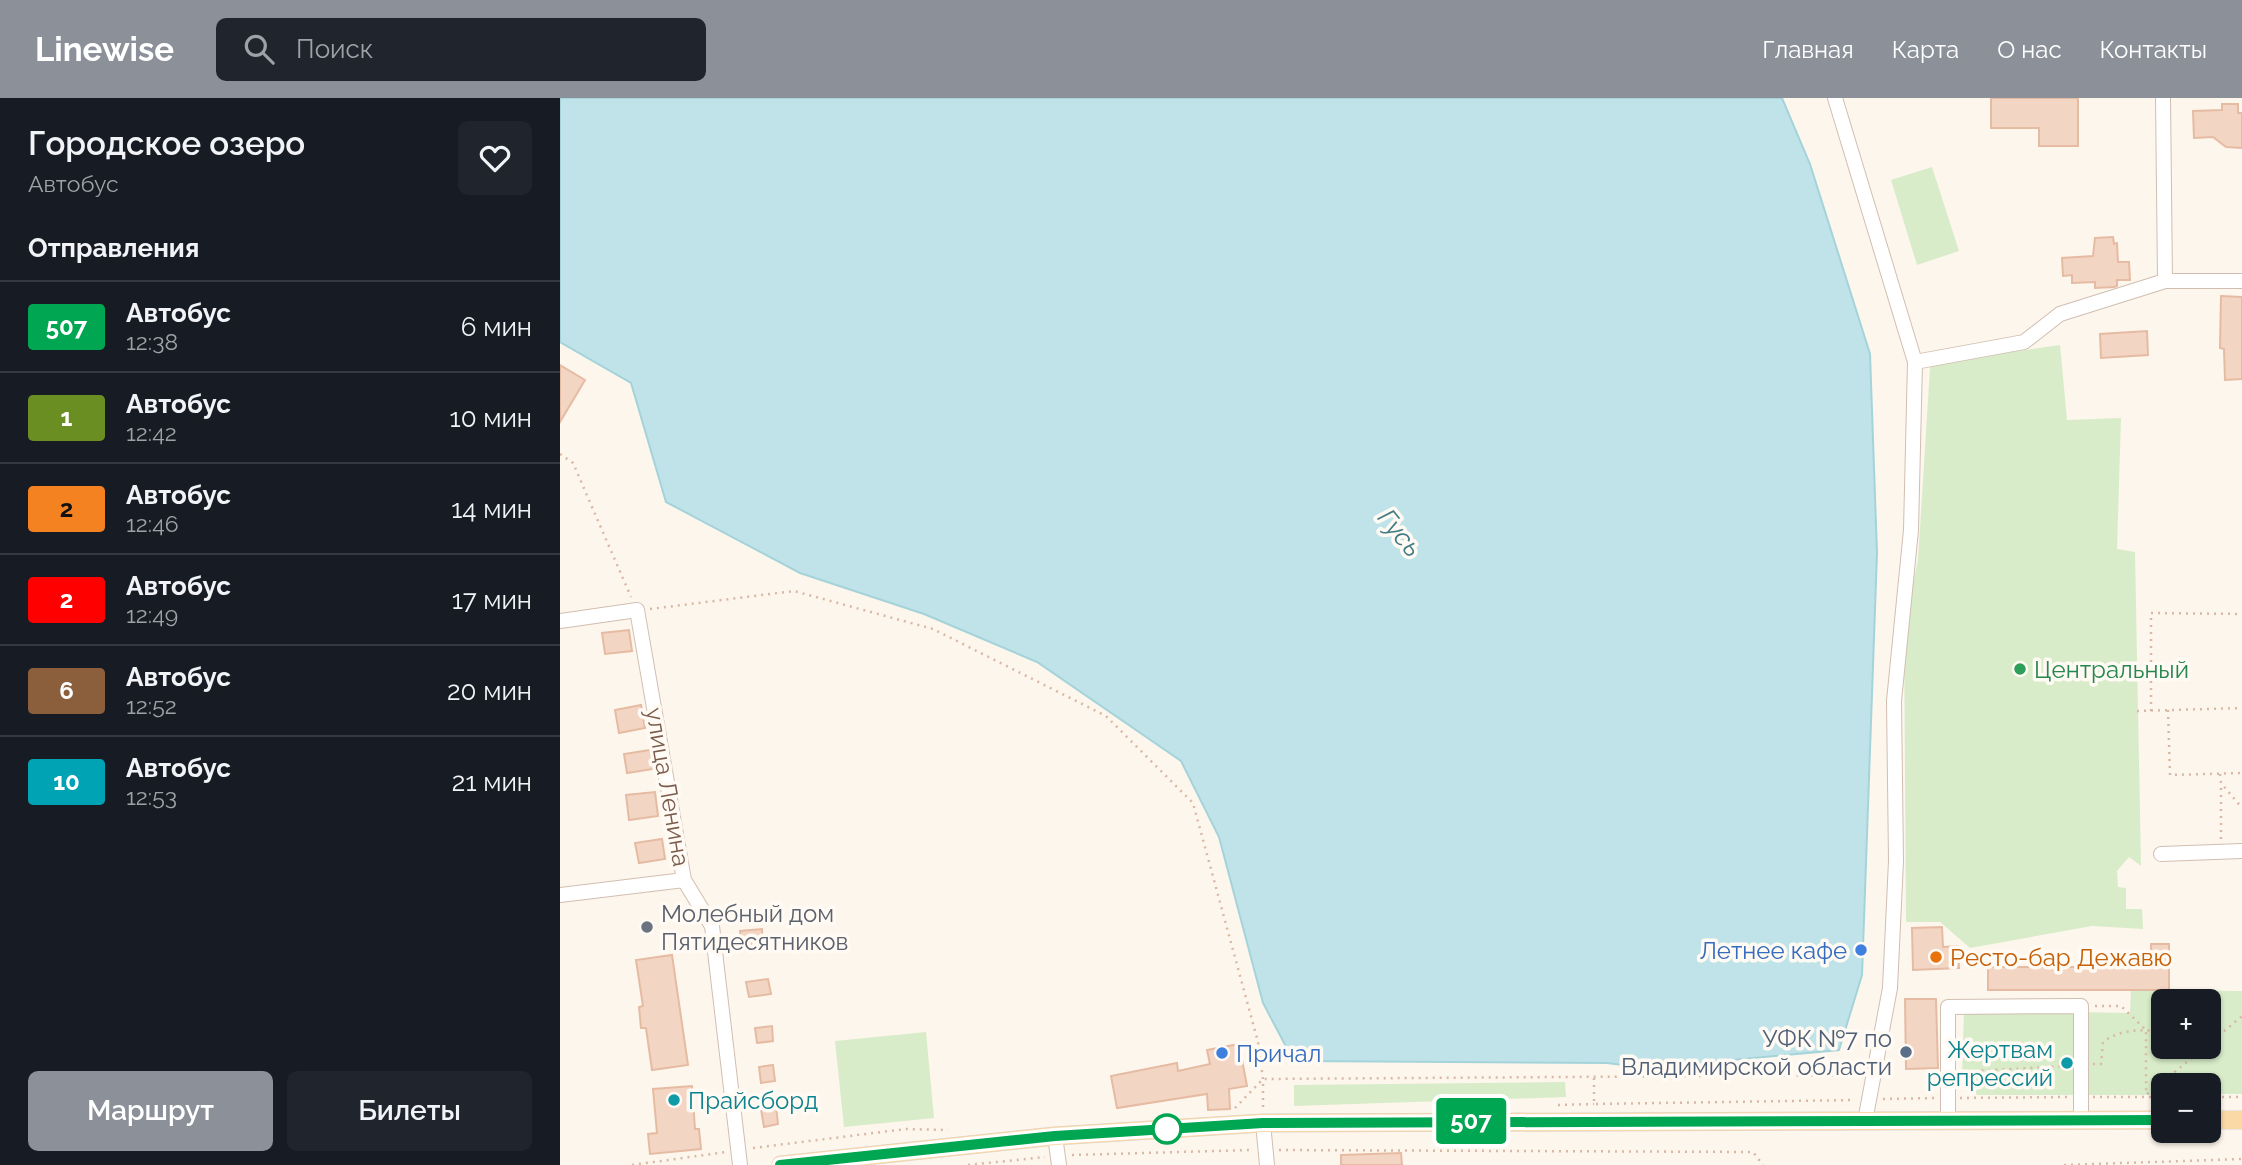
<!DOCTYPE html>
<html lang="ru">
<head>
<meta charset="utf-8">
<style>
  :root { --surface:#171b24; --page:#20242c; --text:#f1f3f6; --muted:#9ea1a6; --line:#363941; --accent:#8c9099 }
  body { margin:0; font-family:Raleway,sans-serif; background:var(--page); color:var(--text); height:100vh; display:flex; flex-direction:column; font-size:26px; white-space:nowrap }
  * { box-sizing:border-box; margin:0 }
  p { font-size:23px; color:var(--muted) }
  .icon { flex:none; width:38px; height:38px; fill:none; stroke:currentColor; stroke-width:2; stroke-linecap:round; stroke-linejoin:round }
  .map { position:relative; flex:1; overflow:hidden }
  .panel { display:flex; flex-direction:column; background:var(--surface); width:560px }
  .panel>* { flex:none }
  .badge { padding:0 14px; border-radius:5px; font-size:24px; line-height:46px }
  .controls { position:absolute; left:1591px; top:891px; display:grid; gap:14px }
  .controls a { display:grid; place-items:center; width:70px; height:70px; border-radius:10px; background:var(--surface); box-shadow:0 2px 5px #0004; font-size:35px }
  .map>.badge { position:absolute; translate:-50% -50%; box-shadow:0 0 0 4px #fff }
  h2 { padding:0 28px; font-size:26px; line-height:63px }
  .round { display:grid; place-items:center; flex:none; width:74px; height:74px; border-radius:10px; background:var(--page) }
  .summary { display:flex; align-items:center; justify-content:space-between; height:119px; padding:0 28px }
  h1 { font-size:33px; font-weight:600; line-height:52px }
  .primary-button { display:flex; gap:14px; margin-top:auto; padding:14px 28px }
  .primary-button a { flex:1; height:80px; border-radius:10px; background:var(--accent); color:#fff; font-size:28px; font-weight:600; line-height:80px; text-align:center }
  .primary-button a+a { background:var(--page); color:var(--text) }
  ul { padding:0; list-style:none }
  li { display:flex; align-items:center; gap:21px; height:91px; padding:0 28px; border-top:2px solid var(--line) }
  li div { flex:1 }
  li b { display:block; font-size:26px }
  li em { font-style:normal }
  li .badge { min-width:77px; font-weight:700; text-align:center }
  header { display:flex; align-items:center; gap:42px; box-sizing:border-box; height:98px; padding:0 35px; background:var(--accent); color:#fff }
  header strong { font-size:33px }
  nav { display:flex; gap:38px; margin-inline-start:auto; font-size:24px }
  .search { width:490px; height:63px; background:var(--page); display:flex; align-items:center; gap:18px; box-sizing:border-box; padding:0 24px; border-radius:10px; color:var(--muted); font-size:26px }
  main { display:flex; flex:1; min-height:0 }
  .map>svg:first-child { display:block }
  .green { fill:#d8ecc9; fill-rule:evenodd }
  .water { fill:#bfe3e8; stroke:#a5d3da; stroke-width:2 }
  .building { fill:#f3d5c3; stroke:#e6bba3; stroke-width:2 }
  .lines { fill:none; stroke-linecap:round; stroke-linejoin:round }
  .minor-casing { stroke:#d1beb0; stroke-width:16 }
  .major-casing { stroke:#dad1cd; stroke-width:19 }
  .path { stroke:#d9b8a5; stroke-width:2.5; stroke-dasharray:2 5; stroke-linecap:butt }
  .minor { stroke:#fff; stroke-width:14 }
  .major { stroke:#fbd9a5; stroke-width:18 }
  .line-casing { stroke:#fff; stroke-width:16 }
  .line { stroke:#00a651; stroke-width:10 }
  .leisure-dot { fill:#2e9e5b; stroke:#fffaf3; stroke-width:2.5 }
  .worship-dot { fill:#6b7280; stroke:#fffaf3; stroke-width:2.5 }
  .shop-dot { fill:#3f7fe0; stroke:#fffaf3; stroke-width:2.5 }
  .food-dot { fill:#e8710a; stroke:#fffaf3; stroke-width:2.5 }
  .service-dot { fill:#5c6f8a; stroke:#fffaf3; stroke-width:2.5 }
  .culture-dot { fill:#0f9aa8; stroke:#fffaf3; stroke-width:2.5 }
  .stop-dot { fill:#fff; stroke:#00a651; stroke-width:3.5 }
  .labels { text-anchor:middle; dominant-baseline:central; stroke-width:7; stroke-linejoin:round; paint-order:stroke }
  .leisure-label { font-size:24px; fill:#27864d; stroke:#fffaf3; text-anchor:start }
  .street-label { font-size:24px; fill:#7a5c4d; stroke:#fffaf3 }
  .worship-label { font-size:24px; fill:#5b616d; stroke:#fffaf3; text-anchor:start }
  .shop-label { font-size:24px; fill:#366cbe; stroke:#fffaf3; text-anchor:end }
  .food-label { font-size:24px; fill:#c56008; stroke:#fffaf3; text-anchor:start }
  .service-label { font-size:24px; fill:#4e5e75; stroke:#fffaf3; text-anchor:end }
  .culture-label { font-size:24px; fill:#0d838f; stroke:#fffaf3; text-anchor:end }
  .water-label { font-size:26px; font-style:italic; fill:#437c86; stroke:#fffaf3 }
</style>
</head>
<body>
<header>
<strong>Linewise</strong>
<div class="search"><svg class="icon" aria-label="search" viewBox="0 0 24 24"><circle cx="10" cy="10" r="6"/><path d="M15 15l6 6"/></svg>Поиск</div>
<nav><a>Главная</a><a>Карта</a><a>О нас</a><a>Контакты</a></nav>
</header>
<main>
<section class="panel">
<div class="summary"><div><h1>Городское озеро</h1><p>Автобус</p></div><a class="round"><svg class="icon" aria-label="heart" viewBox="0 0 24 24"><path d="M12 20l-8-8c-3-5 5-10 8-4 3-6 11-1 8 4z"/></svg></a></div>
<h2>Отправления</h2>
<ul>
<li><span class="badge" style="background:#00a651;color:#fff">507</span><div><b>Автобус</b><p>12:38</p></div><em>6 мин</em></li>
<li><span class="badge" style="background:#6b8e23;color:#fff">1</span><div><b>Автобус</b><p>12:42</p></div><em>10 мин</em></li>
<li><span class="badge" style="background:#f58220;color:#111">2</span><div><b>Автобус</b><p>12:46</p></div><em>14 мин</em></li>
<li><span class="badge" style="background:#f00;color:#fff">2</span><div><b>Автобус</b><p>12:49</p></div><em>17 мин</em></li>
<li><span class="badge" style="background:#8b5e3c;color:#fff">6</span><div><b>Автобус</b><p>12:52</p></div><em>20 мин</em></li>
<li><span class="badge" style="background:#00a3b4;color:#fff">10</span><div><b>Автобус</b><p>12:53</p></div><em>21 мин</em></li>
</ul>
<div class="primary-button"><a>Маршрут</a><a>Билеты</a></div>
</section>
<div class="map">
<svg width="1682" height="1067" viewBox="0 0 1682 1067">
  <rect width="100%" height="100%" fill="#fdf6ec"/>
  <path class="green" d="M1372,69L1399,153L1357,167L1331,82Z
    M1500,247L1507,322L1561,320L1557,451L1575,454L1581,768L1569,759L1557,773L1558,789L1566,790V811H1582L1583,831L1532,828L1410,850L1380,824H1346L1344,528L1358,462L1370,270L1373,265Z
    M1571,892L1682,893V996H1649L1648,987H1603V997H1417L1402,976L1404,912L1570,915ZM1603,903H1648V948H1603Z
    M366,934L374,1020L284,1029L275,943Z
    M1005,984L1006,999L734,1008V987Z"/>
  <path class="water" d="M0,0H1222L1250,66L1310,256L1317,455L1302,877L1279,952L1087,970L1047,965L739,963L731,958L703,905L659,739L621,663L477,564L364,516L240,475L106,404L71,285L0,244Z"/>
  <path class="building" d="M1431,0H1518V48H1479V30H1431Z
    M1662,6H1678V15H1682V50L1666,49L1653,39L1634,40L1633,13L1662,12Z
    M1553,139L1554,146L1557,145L1558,164H1569L1570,182H1557V188L1554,189L1535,190V184L1512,185V177L1503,178L1502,160L1533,158L1535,140Z
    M1661,198L1682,199V281L1665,282L1664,251L1660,250Z
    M1587,233L1588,257L1541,260L1540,236Z
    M0,267L25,282L0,324Z
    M69,532L72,553L45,556L42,535Z
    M81,607L85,630L59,635L55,612Z
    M90,652L93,671L67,675L64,656Z
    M95,694L98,718L69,722L66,697Z
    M102,741L105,761L79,765L75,745Z
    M1382,829L1383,849L1398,848L1399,870L1353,872L1352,830Z
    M202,831L203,848L181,849L180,833Z
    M1591,846H1609V892H1428V869H1591Z
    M112,857L128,967L92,972L86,930H81L79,909L83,908L76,862Z
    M208,881L211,896L189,899L186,884Z
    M1345,901H1376L1378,970L1346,971Z
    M212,928L213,943L197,945L195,930Z
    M679,946L687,988L669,991L670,1011L648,1012L647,996L557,1010L551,978L617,965L618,973L650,966L647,952Z
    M213,967L215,983L201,985L199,969Z
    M132,988L135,1031H139L141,1051L90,1056L88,1036L97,1035L93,991Z
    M216,1009L218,1026L204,1029L201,1011Z
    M841,1055L842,1067H781V1057Z"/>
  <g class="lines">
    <g class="minor-casing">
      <path id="minor" d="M1275,0L1355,264L1351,432L1334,603L1336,763L1330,890L1305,1023
        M1603,0L1605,183
        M1355,264L1464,244L1500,216L1605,183H1682
        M0,523L77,512L124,782L152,828L180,1067
        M1601,756L1682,753
        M0,797L124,782
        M1388,1022V909L1521,908V1022
        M703,1025L707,1067
        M495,1038L499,1067"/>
    </g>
    <g class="major-casing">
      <path id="major" d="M1648,1022H1682
        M221,1067L495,1038L703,1025L1603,1022"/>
    </g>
    <path class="path" d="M0,356L13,365L71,499
      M90,511L234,493L373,531L546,618L633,705L698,944L703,981V1011
      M1608,612L1610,677L1682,675
      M1577,613L1682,610
      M1591,613V515L1682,516
      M1660,676L1661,685L1682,710
      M1661,741V685
      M1535,908H1561L1586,932V997
      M1648,947L1682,918
      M1533,966H1541L1543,944C1560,931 1582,931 1603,934
      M1401,977L1416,973L1506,968
      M1034,980V1006L1295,1002
      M1587,996L1647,948
      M1533,999H1603
      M1648,999H1682
      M1400,1000L1509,999
      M1323,1001L1376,1000
      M998,1007L1034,1006
      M675,1010L703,981L1301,977
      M193,1050L346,1031L388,1032
      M719,1052L1193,1054L1203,1067
      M512,1057L691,1052
      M72,1067L166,1054
      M408,1067L485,1059
      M1504,1067L1682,1061"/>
    <use href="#minor" class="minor"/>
    <use href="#major" class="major"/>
  </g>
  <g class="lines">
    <g class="line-casing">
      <path id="line" d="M220,1067L495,1038L703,1025L1603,1022"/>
    </g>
    <use href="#line" class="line"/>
  </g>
  <circle class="leisure-dot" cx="1460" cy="571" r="7"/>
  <circle class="worship-dot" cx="87" cy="829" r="7"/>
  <g class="shop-dot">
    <circle cx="1301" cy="852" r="7"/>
    <circle cx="662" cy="955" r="7"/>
  </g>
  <circle class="food-dot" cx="1376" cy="859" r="7"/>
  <circle class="service-dot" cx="1346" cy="954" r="7"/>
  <g class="culture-dot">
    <circle cx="1507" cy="965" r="7"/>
    <circle cx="114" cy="1002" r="7"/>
  </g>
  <circle class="stop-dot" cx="607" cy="1031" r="14"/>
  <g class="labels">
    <g class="leisure-label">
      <text x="1474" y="571">Центральный</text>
    </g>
    <g class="street-label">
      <text transform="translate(108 689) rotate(80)">улица Ленина</text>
    </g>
    <g class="worship-label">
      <text x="101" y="815">Молебный дом<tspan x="101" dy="28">Пятидесятников</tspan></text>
    </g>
    <g class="shop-label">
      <text x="1287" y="852">Летнее кафе</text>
      <text x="676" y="955" text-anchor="start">Причал</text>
    </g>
    <g class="food-label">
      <text x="1390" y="859">Ресто-бар Дежавю</text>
    </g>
    <g class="service-label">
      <text x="1332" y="940">УФК №7 по<tspan x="1332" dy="28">Владимирской области</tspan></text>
    </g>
    <g class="culture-label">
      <text x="1493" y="951">Жертвам<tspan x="1493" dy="28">репрессий</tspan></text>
      <text x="128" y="1002" text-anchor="start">Прайсборд</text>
    </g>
    <g class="water-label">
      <text transform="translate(840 435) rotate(51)">Гусь</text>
    </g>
  </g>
</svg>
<div class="controls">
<a>+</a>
<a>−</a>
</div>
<b class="badge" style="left:911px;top:1023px;background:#00a651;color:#fff">507</b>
</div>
</main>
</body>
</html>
